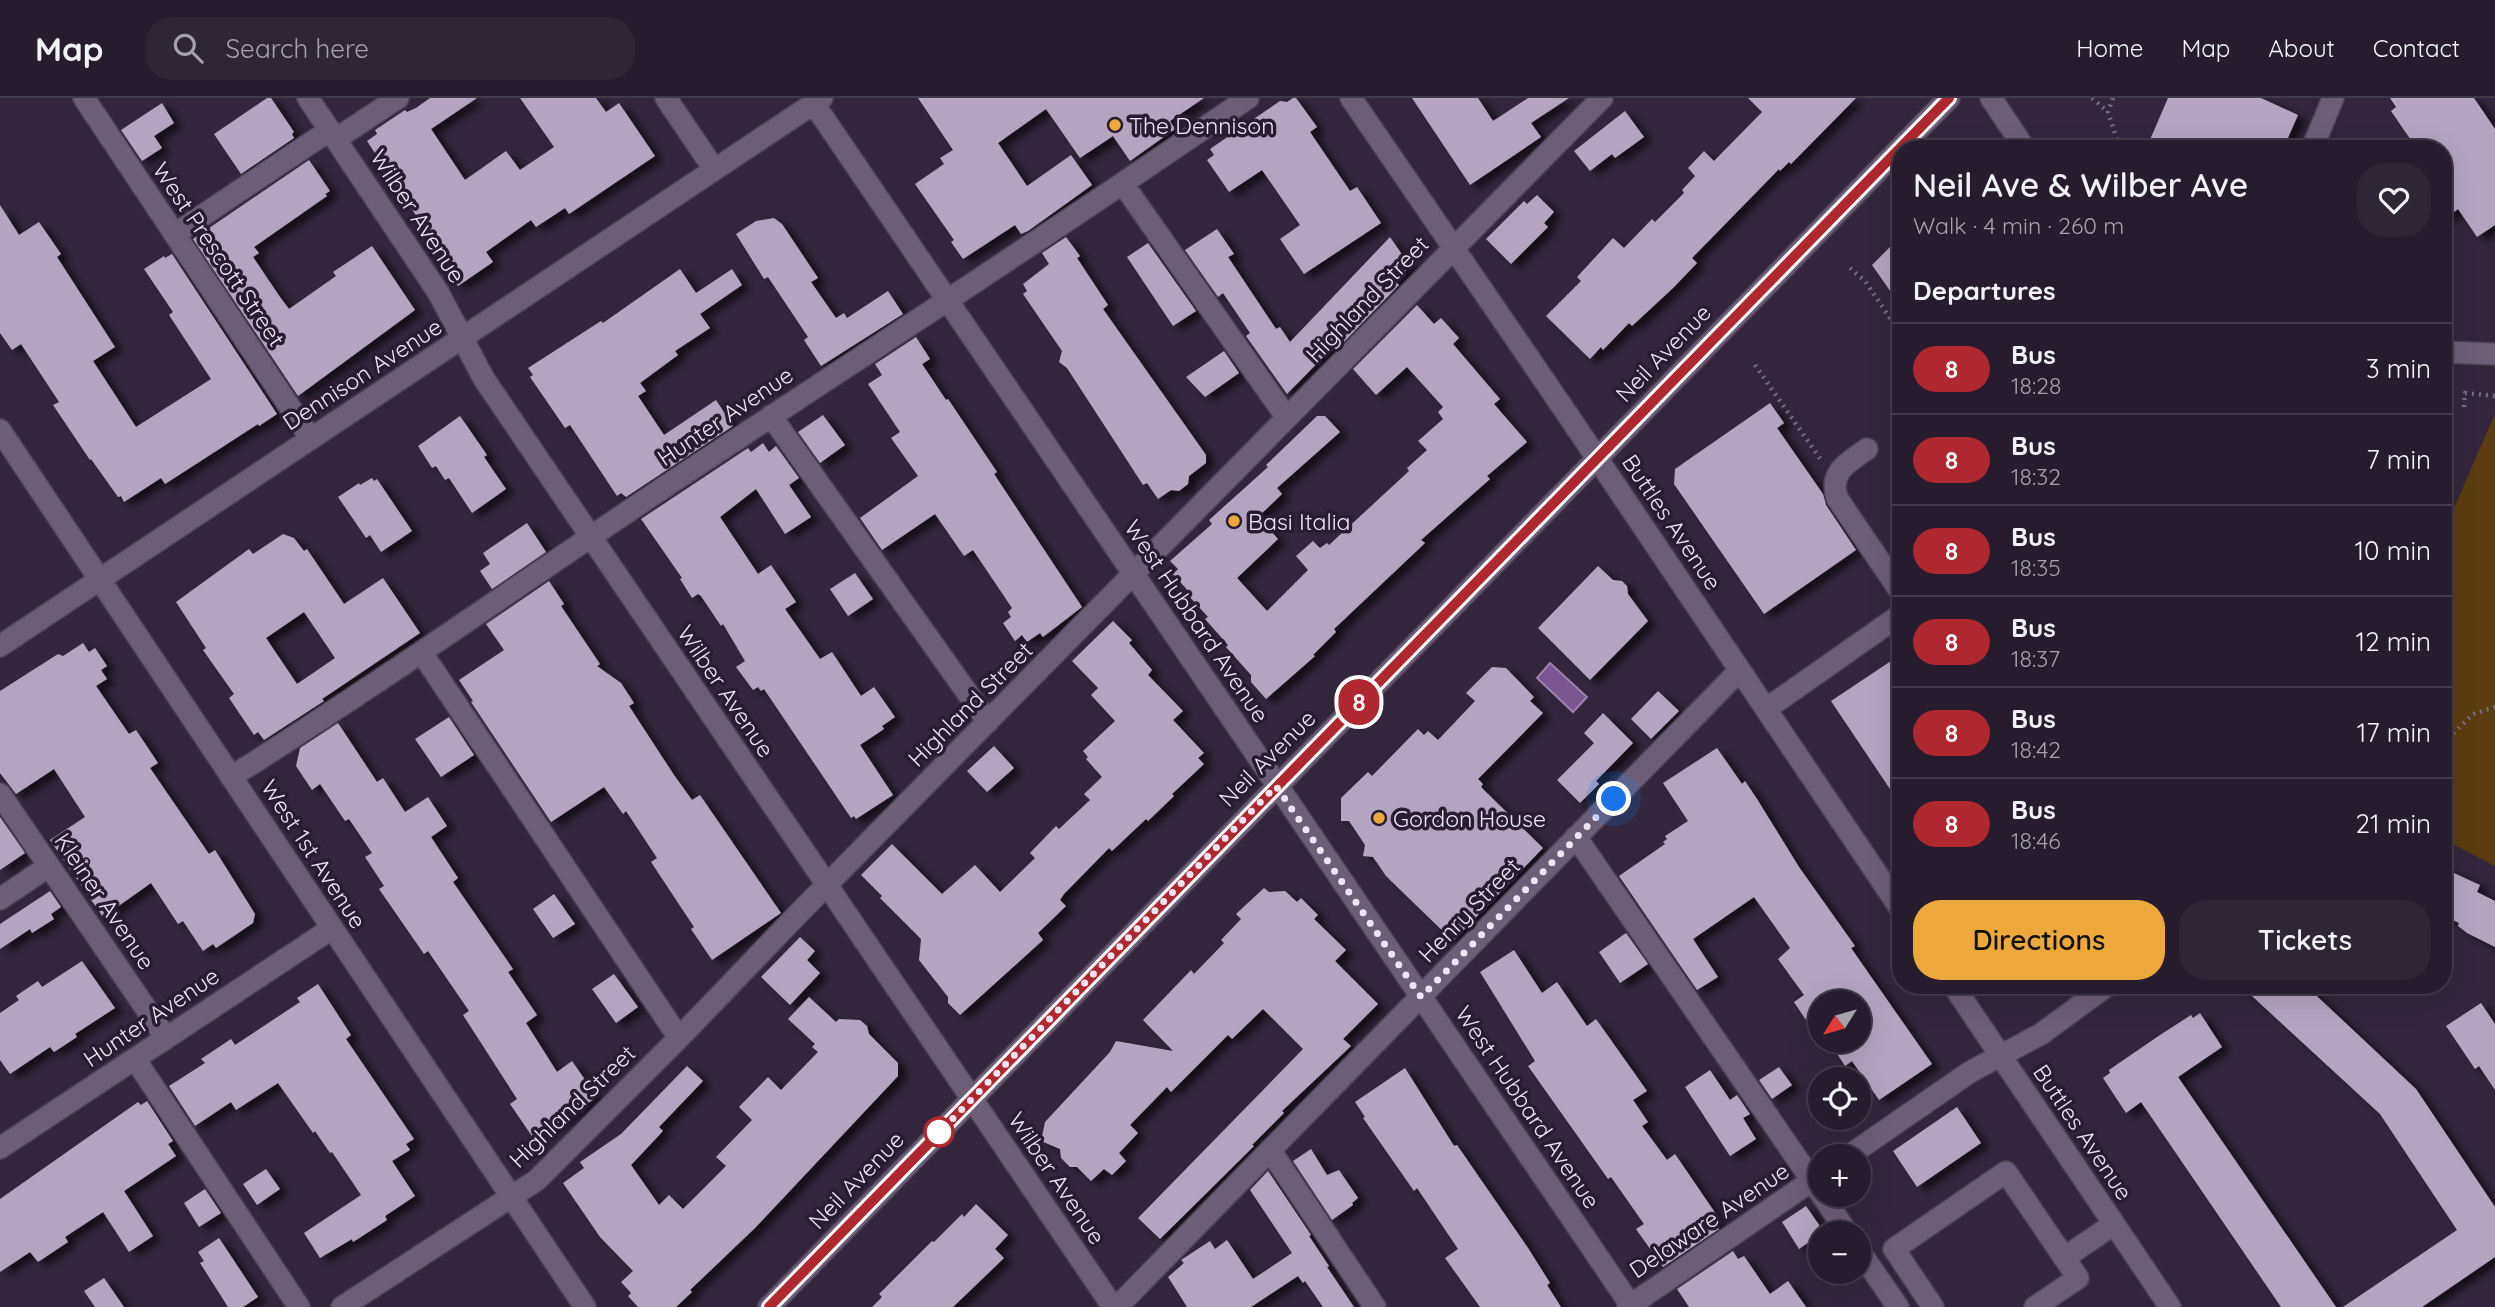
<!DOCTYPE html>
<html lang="en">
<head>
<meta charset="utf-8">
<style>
  :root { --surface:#261c2d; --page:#2e2535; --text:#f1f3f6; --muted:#a4a1aa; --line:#423a49; --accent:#eda83b }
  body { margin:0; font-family:Quicksand,sans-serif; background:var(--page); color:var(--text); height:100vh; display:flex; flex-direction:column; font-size:26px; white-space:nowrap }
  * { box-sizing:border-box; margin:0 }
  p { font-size:23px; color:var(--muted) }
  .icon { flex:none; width:38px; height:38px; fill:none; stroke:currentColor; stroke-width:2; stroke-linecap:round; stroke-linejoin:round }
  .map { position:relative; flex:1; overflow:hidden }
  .drawer { position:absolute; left:1892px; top:42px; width:560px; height:854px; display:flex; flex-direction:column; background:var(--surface); border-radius:28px; box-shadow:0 7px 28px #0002,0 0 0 2px var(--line) }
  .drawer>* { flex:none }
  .badge { padding:0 14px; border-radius:23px; font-size:24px; line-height:46px }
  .needle { width:46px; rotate:233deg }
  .controls { position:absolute; left:1808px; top:892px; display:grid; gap:14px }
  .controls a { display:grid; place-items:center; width:63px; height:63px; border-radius:50%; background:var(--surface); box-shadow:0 7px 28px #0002,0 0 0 2px var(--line); font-size:35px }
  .you { position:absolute; width:35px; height:35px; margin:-18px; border:5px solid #fff; border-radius:50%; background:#1a73e8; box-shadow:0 0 0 10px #1a73e833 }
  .map>.badge { position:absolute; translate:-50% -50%; box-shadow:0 0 0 4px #fff }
  h2 { padding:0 21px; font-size:26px; line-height:63px }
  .round { display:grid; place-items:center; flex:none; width:74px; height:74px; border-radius:28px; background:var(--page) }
  .headline { display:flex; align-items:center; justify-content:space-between; height:119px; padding:0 21px }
  h1 { font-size:33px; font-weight:600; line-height:52px }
  .cta { display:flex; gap:14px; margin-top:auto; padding:14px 21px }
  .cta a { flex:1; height:80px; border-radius:28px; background:var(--accent); color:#111; font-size:28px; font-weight:600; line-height:80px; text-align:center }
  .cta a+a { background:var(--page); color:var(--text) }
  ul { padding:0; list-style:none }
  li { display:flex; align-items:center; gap:21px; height:91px; padding:0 21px; border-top:2px solid var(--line) }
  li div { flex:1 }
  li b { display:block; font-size:26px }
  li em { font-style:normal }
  li .badge { min-width:77px; font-weight:700; text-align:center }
  header { display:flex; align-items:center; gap:42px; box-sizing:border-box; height:98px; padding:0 35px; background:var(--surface); border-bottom:2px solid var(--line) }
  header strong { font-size:33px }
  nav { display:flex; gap:38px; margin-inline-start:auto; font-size:24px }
  .search { width:490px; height:63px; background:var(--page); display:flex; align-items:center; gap:18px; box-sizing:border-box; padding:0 24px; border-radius:28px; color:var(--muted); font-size:26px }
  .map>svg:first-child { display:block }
  .green { fill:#5b3d0f }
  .water { fill:#795690; stroke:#9c81ae; stroke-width:2 }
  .building { fill:#b4a4bf; fill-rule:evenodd; filter:url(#shadow) }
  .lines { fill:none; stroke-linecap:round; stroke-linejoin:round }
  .minor-casing { stroke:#4d4254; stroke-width:24 }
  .path { stroke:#776c7f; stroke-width:4.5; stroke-dasharray:2 5; stroke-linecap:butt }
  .minor { stroke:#6d5e77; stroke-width:21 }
  .line-casing { stroke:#fff; stroke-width:16 }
  .line { stroke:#af272f; stroke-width:10 }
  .walk { stroke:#ede5f4; stroke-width:7; stroke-dasharray:0 12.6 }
  .poi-dot { fill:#eda83b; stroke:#291c31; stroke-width:2.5 }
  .stop-dot { fill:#fff; stroke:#af272f; stroke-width:3.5 }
  .labels { text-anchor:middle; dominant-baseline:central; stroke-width:7; stroke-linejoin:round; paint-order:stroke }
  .poi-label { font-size:23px; fill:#ede5f4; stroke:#291c31; text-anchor:start }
  .street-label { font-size:23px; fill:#ede5f4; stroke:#291c31 }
</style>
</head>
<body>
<header>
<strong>Map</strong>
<div class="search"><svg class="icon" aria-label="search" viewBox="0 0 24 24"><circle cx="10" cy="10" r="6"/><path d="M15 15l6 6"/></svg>Search here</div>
<nav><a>Home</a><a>Map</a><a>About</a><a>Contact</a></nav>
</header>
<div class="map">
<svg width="2495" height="1209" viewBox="0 0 2495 1209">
  <defs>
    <filter id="shadow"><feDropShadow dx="8" dy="4.5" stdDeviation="3.5" flood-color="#0009"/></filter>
  </defs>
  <rect width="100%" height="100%" fill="#33263c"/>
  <path class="green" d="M2495,316V768L2443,741V435Z"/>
  <path class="water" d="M1550,565L1587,599L1573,614L1537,580Z"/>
  <path class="building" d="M267,0H271L294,34L292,36L294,40L241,76L214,36Z
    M430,0H477L431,31L465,82L506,53L520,72L554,49L520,0H596L606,14L619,5L655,58L569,116L565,110L536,129L531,122L486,154L493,164L458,188L417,128L421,125L367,43L377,36L375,32L405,12L407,14L416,10Z
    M918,0H1204L1170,23L1175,31L1130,63L1113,38L1080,60L1046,11L998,45L1027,88L1071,57L1092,87L1028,133L1021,136L1015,127L963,161L951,144L954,142L915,86L944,66L940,60L953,52Z
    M1293,0H1296L1317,29L1310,34L1350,93L1357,89L1381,125L1304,176L1280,141L1300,127L1262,72L1229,94L1207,62L1214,57L1210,51L1280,3L1287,4Z
    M1412,0H1478L1493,23L1528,0H1569L1531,25L1541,39L1470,87Z
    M1748,0H1856L1791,66L1789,64L1780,73L1779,71L1692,160L1697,165L1673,190L1632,228L1629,225L1603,252L1601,249L1590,261L1546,218L1581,183L1577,179L1613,140L1624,150L1652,121L1655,124L1684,95L1682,92L1695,78L1688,70L1704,53L1714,63L1762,14Z
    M2168,0H2261L2298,17L2283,51H2146Z
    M2390,0H2474L2495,31V127L2477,139L2458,111L2443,122V51H2417L2391,13L2396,9Z
    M162,5L174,25L154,38L162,50L142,63L121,32Z
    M1625,13L1644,39L1615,60L1612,56L1590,73L1574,53Z
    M309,62L330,93L325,96L327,98L254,149L259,155L253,159L280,199L289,211L336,178L333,174L372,148L415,212L298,298L193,141Z
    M1537,97L1554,114L1544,125L1548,129L1511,166L1486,141L1524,103L1527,106Z
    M0,107L19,137L39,124L61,156L57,159L115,249L93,263L136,329L211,281L169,217L173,214L144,171L164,158L165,160L172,156L277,316L259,328L258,326L165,386L161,380L124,404L121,398L118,399L91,361L90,362L53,307L59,304L21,246L12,252L0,235Z
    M774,120L782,126L818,180L811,184L836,220L844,215L847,220L888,193L903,216L821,268L804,242L808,239L768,179L764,181L736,136L756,123Z
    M1217,131L1234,156L1228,159L1276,231L1280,229L1290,244L1390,139L1410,168L1396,184L1399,187L1336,252L1333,249L1287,296L1246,238L1250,235L1223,195L1218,199L1185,152Z
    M1066,139L1080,158L1077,160L1108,207L1103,211L1206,357V365L1189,378L1188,386L1179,393L1171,392L1158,401L1147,385L1143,387L1067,270L1059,264L1062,253L1023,196L1027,193L1023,186L1049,166L1042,155Z
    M1900,139V207L1872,167Z
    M1148,145L1196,213L1173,228L1127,159Z
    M680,171L696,195L732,171L742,187L700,216L710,230L675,253L678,257L640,285L646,293L638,298L664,337L716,302L733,328L626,399L621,395L617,398L570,327L565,330L530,279L533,277L528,270L601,223L603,225Z
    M1417,207L1434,226L1441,220L1459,240L1453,246L1500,301L1494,306L1527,344L1487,378L1490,381L1421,442L1425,445L1334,531L1336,534L1313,557L1315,558L1266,601L1251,584V577L1226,549L1228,547L1205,521L1208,519L1189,498L1191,496L1173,476L1178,471L1170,463L1212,426L1209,422L1268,369L1266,367L1317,318H1325L1340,334L1277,390L1282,396L1258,419L1278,441L1237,480L1267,513L1308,472L1296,458L1313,443L1320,450L1327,445L1329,447L1409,373L1407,370L1427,352L1418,343L1443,321L1438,314L1443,309L1407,269L1376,297L1353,271Z
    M916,239L930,261L922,266L946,302L948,301L997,374L994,376L1082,509L1043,539L1040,535L1027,544L1022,537L1015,543L1003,525L1011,519L1008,514L1012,510L973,452L964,458L935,416L882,452L860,420L918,378L891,340L900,334L868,286L882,277L875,266Z
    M1224,253L1239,275L1205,299L1186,279Z
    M1770,305L1784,325L1777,330L1823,396L1826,407L1856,452L1764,516L1674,386L1675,371Z
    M823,317L845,347L820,365L798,334Z
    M460,318L487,357L484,359L506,391L472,415L449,380L445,382L436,368L432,370L418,348Z
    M763,345L769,354L776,348L799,380L789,387L811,419L785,436L756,391L720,419L758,476L771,467L796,504L785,511L820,561L832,554L861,598L874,589L895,619L882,628L884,631L860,647L893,697L856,721L854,718L851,720L764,591L761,593L758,589L753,592L736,569L745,563L723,526L721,528L701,498L698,496L692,500L680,481L682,480L641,421L748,350L751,354Z
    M372,380L374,383L377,381L412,433L381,454L370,437L366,440L338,399L359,385L360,387Z
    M527,425L546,454L492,491L480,473L490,466L483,455Z
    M283,436L294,440L304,453L307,451L344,506L383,480L420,535L322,601L324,603L264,642L258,634L254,637L229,600L234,596L203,552L206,550L176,504L249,451L253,456ZM304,514L335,560L297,586L266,540Z
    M1598,468L1613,482L1622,483L1627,488L1628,496L1648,523L1590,582L1538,530Z
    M855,475L873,501L848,518L830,491Z
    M549,483L564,506L561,508L600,566L597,568L621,585L634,605L629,608L674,677L692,702L700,697L781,815L712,862L691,831L694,829L651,764L657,760L626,713L623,716L604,689L551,724L471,604L473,603L459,582L504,552L486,526Z
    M1113,523L1132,542L1129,545L1152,572L1148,577L1183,613L1173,622L1204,655L1198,660L1204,666L1172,696L1174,698L1148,723L1146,721L1112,753L1109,750L1064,796L1060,802L1066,808L1038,835L1043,842L960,917L948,905V899L919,862L921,841L880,800L882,798L861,777L892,746L942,796L975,767L1000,794L1035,760L1030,755L1056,728L1059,731L1090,702L1084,696L1102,679L1086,661L1088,659L1083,653L1115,623L1091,597L1098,590L1072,563Z
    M83,545L89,554L95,550L107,568L101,572L107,581L96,588L129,636L136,632L158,665L150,670L209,756L215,752L255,816L253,825L216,850L213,846L203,853L183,823L178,826L151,785L103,819L50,742L85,719L54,671L16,696L0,675V593L58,556L63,558Z
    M1900,557V706L1831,603Z
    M1492,569L1506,570L1534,599L1530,603L1543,615L1478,681L1483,686L1481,689L1543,750L1453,843L1386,778L1373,759L1363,758L1365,747L1349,723H1341V700L1368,674L1372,678L1418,631L1424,637L1428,633L1438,642L1475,603L1466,595Z
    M1658,593L1679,613L1651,641L1631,621Z
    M1603,615L1633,645L1596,683L1599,686L1580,705L1557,682L1594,645L1584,635Z
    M449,619L474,657L441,679L415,641Z
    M338,625L377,684L383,680L405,714L428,699L447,728L431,739L458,780L453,784L513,871L508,874L537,917L526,925L557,974L572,963L597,999L534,1041L510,1006L517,1001L463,917L469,913L428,853L424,856L379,791L384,788L365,759L372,755L349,721L345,723L320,686L312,692L296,668L300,650Z
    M994,648L1014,670L987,694L967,673Z
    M1717,650L1742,686L1745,683L1757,701L1799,769L1855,848L1851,850L1932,966L1879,1002L1852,963L1845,968L1829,943H1858V905H1820V934L1816,937L1794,904L1804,897L1778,861L1790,850L1754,799L1693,841L1718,879L1697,892L1619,778L1665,746L1663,744L1667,741L1665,738L1688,723L1663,685Z
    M0,719L25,755L0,772Z
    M2443,770L2480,787L2477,794L2495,803V849L2467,835L2458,828L2459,825L2443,817Z
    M1264,790L1269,794L1285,793L1297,804L1301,800L1318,817L1314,821L1346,852L1335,863L1378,906L1343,941L1351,948L1282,1013L1284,1015L1252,1047L1254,1048L1160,1141L1138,1120L1303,951L1263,911L1232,941L1228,937L1171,994L1167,989L1130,1027L1138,1035L1119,1055L1126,1063L1112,1077L1104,1071L1091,1083L1077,1069H1070L1061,1060L1060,1051L1041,1043L1045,1024L1110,954L1116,943L1173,953L1143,922L1191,872L1194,876L1224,845L1221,842L1241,821L1236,816Z
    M50,793L61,809L51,816L54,821L32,835L30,831L0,851V826Z
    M554,796L575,826L553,840L533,811Z
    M1626,835L1648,866L1620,885L1599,854Z
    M800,839L815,853L807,862L820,875L790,907L761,879Z
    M1514,852L1542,895L1557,884L1587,928L1596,921L1647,993L1633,1002L1648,1024L1642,1028L1667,1062L1675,1056L1718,1119L1714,1123L1719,1131L1663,1169L1636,1131L1644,1126L1611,1079L1608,1081L1528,968L1535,963L1480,874Z
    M82,863L115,910L75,936L77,939L54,954L50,949L10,976L0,962V915L19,902L16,898L38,883L42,889Z
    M614,876L638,909L616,925L592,891Z
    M318,886L351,937L346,941L414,1041L406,1046L410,1052L392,1063L415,1098L385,1118L387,1122L353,1144L352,1141L320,1160L304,1135L361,1097L332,1054L330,1055L315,1033L313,1035L278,985L236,1012L231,1004L195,1028L169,988L205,965L201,961L231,941L235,947L300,904L297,900Z
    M2240,887H2305L2416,991L2495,1109V1159L2422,1209H2343L2457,1132L2380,1016Z
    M809,899L836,924L839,921L860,922L867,928L869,936L898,965V978L755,1130L690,1192L692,1194L676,1209H638L628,1198L631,1195L621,1184L633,1173L600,1139L563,1085L584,1070L580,1064L621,1036L687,968L703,983L659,1029L663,1033L631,1067L659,1107L669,1097L683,1111L726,1068L716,1059L752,1022L739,1009L768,979L781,992L818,954L812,949L815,946L788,921Z
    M2481,905L2495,926V992L2479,968L2475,971L2446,928Z
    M2200,915L2222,949L2178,979L2336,1209H2281L2141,1004L2126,1015L2103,980L2110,975L2109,972L2157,939L2191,917L2193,920Z
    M1779,969L1792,987L1772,1001L1759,982Z
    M1405,970L1454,1048L1457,1047L1528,1150L1550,1185L1547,1187L1561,1209H1480L1445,1160L1458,1151L1417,1090L1414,1093L1363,1020L1365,1019L1355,1004Z
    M1710,972L1730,1002L1737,997L1750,1016L1743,1020L1756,1041L1730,1058L1685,989Z
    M147,1003L173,1043L168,1046L176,1058L124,1093L153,1138L129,1154L103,1114L65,1139L68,1144L38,1164L30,1154L0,1174V1101L138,1004L141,1007Z
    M1957,1009L1981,1045L1917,1089L1893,1053Z
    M1311,1051L1327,1077L1339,1072L1358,1100L1352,1105L1353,1107L1332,1122L1293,1063Z
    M266,1071L280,1091L257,1107L243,1086Z
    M1268,1073L1311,1137L1309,1138L1329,1168L1327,1169L1354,1209H1323L1305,1183L1303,1185L1298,1178L1251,1209H1187L1168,1179L1184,1165L1181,1162L1210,1143L1215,1151L1227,1142L1253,1181L1292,1155L1250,1092Z
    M205,1091L221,1115L199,1129L184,1105Z
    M976,1106L1008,1137L995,1151L1004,1160L953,1209H872L882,1199L879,1196L932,1143L934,1144L962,1116L964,1119Z
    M1806,1108L1824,1134L1799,1151L1782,1124Z
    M219,1140L258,1199L243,1209H228L200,1165L204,1163L198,1154Z
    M1733,1153L1738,1161L1744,1158L1770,1196L1788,1183L1806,1209H1689L1677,1191Z
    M104,1180L124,1209H95L84,1193Z"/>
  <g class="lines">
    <g class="minor-casing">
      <path id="minor" d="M84,0L311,341
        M308,0L438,194L484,281L1113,1209
        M666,0L714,71
        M1351,0L1572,323L1900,810
        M1991,0L2025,51
        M814,6L1632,1209
        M336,41L398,0
        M2312,51L2333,0
        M1123,86L1287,320
        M175,136L330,32
        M2443,254L2495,256
        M771,318L988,624
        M0,332L585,1209
        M1867,351C1847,365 1829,374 1837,400L1900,493
        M0,548L822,0
        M422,555L679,940
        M1766,611L1900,517
        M231,679C377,587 517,488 660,392C856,262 1054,134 1248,0
        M0,696L166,940
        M1576,739L1820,1094
        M0,801L49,768
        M1953,887L2170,1209
        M135,961L299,1209
        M0,1050L331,831
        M1270,1052L1375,1209
        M1847,1059L1970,974L2041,936L2108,887
        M1822,1097L1848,1136
        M1858,1151L1898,1209
        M2064,1160L2114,1126
        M342,1209L537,1082L679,940L799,815L1602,0
        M769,1209L1949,0
        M1117,1209L1740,572
        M1628,1209L1820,1077
        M1933,1209L1894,1151L2006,1074L2078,1180L2035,1209"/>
    </g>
    <path class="path" d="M2092,0L2108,14
      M2113,0L2108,14L2120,51
      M1850,170L1865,183L1900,235
      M1755,267L1821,362
      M2464,309L2465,295L2495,298
      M2443,645L2473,616L2495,609"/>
    <use href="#minor" class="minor"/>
  </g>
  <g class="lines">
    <g class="line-casing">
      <path id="line" d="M769,1209L1949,0"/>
    </g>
    <use href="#line" class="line"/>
    <path class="walk" d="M939,1034L933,1041L1276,688L1421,899L1614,701"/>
  </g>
  <g class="poi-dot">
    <circle cx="1115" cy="27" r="7"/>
    <circle cx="1234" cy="423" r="7"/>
    <circle cx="1379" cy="720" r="7"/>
  </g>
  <circle class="stop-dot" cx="939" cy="1034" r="14"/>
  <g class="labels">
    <g class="poi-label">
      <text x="1129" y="27">The Dennison</text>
      <text x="1248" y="423">Basi Italia</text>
      <text x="1393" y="720">Gordon House</text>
    </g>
    <g class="street-label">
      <text transform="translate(418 118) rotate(57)">Wilber Avenue</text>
      <text transform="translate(219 156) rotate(56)">West Prescott Street</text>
      <text transform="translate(1367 201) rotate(-46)">Highland Street</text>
      <text transform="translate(1663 255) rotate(-46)">Neil Avenue</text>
      <text transform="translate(362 276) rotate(-33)">Dennison Avenue</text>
      <text transform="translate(725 318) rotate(-34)">Hunter Avenue</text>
      <text transform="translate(1672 424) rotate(56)">Buttles Avenue</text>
      <text transform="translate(1197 523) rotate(56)">West Hubbard Avenue</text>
      <text transform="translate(726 593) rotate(56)">Wilber Avenue</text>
      <text transform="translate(970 606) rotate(-45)">Highland Street</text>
      <text transform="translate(1267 660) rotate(-45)">Neil Avenue</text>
      <text transform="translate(314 756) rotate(57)">West 1st Avenue</text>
      <text transform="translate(105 803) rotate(56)">Kleiner Avenue</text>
      <text transform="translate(1469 812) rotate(-46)">Henry Street</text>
      <text transform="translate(151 919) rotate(-34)">Hunter Avenue</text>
      <text transform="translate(572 1008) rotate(-44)">Highland Street</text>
      <text transform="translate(1528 1009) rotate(56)">West Hubbard Avenue</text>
      <text transform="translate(2083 1034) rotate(56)">Buttles Avenue</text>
      <text transform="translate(1057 1080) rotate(56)">Wilber Avenue</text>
      <text transform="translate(856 1082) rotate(-46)">Neil Avenue</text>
      <text transform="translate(1709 1122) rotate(-34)">Delaware Avenue</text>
    </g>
  </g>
</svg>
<div class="controls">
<a><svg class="needle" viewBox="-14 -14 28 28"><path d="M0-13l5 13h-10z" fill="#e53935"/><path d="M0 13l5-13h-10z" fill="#a4a1aa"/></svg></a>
<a><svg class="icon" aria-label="locate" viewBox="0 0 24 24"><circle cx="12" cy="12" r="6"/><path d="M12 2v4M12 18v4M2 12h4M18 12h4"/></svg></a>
<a>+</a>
<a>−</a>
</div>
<div class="you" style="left:1614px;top:701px"></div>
<b class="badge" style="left:1359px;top:604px;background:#af272f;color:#fff">8</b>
<section class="drawer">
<div class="headline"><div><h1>Neil Ave &amp; Wilber Ave</h1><p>Walk · 4 min · 260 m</p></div><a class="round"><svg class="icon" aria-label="heart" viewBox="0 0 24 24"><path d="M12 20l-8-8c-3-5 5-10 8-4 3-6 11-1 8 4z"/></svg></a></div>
<h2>Departures</h2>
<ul>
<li><span class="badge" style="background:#af272f;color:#fff">8</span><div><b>Bus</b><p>18:28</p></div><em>3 min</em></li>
<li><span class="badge" style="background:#af272f;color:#fff">8</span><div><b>Bus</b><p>18:32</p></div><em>7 min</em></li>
<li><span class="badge" style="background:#af272f;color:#fff">8</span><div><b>Bus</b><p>18:35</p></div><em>10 min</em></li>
<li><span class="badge" style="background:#af272f;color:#fff">8</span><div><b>Bus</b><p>18:37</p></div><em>12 min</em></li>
<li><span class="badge" style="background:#af272f;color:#fff">8</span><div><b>Bus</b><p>18:42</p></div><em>17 min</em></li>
<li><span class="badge" style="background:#af272f;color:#fff">8</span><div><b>Bus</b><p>18:46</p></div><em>21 min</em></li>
</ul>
<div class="cta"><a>Directions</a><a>Tickets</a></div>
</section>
</div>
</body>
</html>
